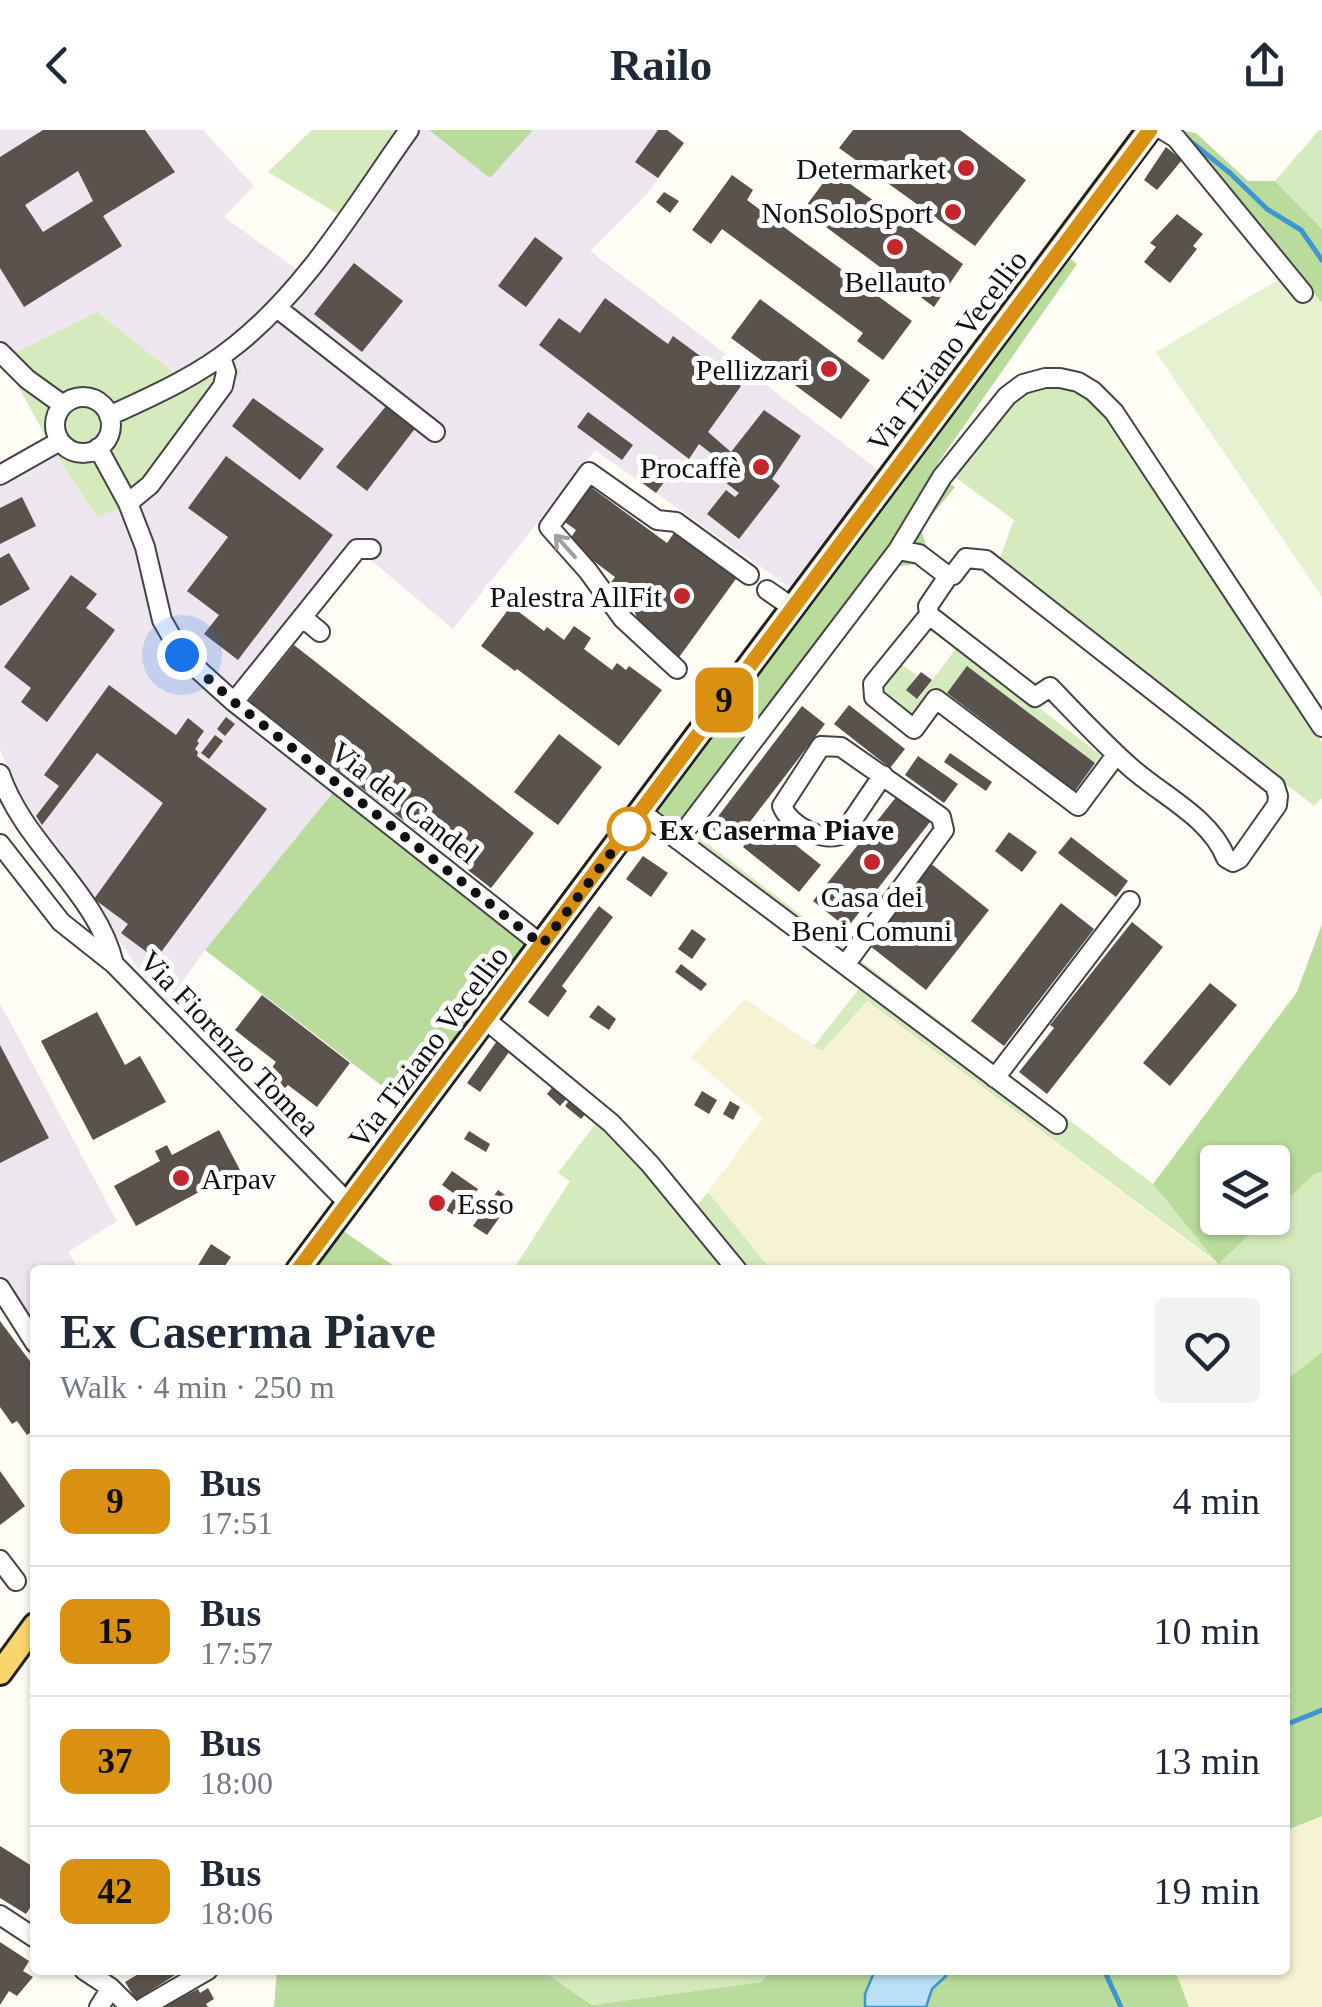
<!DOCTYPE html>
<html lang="en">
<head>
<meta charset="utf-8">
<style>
  :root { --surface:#fff; --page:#f2f2f3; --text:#1f2937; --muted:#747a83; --line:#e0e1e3 }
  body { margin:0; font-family:"Times New Roman",serif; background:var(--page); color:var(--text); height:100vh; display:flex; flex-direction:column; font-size:38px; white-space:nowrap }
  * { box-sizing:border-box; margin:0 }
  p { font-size:32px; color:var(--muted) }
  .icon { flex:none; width:55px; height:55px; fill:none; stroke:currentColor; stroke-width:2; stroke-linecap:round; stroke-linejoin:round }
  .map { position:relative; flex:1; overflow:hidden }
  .panel { position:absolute; left:30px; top:1135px; width:1260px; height:710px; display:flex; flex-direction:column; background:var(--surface); border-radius:10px; box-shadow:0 2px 8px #0004 }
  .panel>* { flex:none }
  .badge { padding:0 20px; border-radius:15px; font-size:35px; line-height:65px }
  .buttons { position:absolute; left:1200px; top:1015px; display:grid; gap:20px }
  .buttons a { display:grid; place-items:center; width:90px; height:90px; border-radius:10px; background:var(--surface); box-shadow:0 2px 8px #0004; font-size:50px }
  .you { position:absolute; width:50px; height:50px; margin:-25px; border:8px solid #fff; border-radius:50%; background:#1a73e8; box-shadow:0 0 0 15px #1a73e833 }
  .map>.badge { position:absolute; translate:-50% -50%; box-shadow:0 0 0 5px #fff }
  .round { display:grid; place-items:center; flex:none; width:105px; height:105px; border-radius:10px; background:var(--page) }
  .summary { display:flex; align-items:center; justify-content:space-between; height:170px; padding:0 30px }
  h1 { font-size:48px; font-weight:700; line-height:75px }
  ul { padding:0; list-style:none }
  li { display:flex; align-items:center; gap:30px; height:130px; padding:0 30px; border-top:2px solid var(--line) }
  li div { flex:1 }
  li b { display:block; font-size:38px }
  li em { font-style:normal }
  li .badge { min-width:110px; font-weight:700; text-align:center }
  header { display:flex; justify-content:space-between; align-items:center; height:130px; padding:0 30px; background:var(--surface); font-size:45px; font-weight:700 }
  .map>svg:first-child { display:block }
  .industrial { fill:#eee6ef }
  .farmland { fill:#f6f3d4 }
  .green { fill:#d5ebbd }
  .forest { fill:#b9dc9c }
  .pitch { fill:#e6f2cf }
  .water { fill:#b9e0f7; stroke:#3f96cf; stroke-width:2.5 }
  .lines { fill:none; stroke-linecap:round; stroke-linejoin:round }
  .stream { stroke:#3f96cf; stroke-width:5 }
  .building { fill:#5a524d; fill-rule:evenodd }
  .minor-casing { stroke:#444; stroke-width:22 }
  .major-casing { stroke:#222; stroke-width:28 }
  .minor { stroke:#fff; stroke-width:18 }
  .major { stroke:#f9d66b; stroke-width:22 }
  .oneway { stroke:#a0a0a0 }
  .line-casing { stroke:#fff; stroke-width:22 }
  .line { stroke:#da9010; stroke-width:15 }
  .walk { stroke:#111; stroke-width:10; stroke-dasharray:0 18 }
  .poi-dot { fill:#c4262e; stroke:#fff; stroke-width:4 }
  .stop-dot { fill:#fff; stroke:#da9010; stroke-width:5 }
  .labels { text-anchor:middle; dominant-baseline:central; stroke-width:10; stroke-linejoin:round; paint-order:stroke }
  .poi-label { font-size:30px; fill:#111; stroke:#fff; text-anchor:end }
  .street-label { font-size:30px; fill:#111; stroke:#fff }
  .stop-label { font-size:30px; font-weight:bold; fill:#111; stroke:#fff; text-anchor:start }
</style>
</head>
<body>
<header><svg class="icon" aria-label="back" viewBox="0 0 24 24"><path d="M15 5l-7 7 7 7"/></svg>Railo<svg class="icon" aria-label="share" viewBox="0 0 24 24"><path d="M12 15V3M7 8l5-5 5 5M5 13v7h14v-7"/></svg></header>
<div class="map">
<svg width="1322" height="1877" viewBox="0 0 1322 1877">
  <rect width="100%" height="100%" fill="#fffdf5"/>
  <path class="industrial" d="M0,0H203L254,56L224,87L303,144L406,0H429L490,47L533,0H667L684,13L646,65L590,121L881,342L794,460L595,320L453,499L361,422L231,581L335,660L205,820L164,877L14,656L0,619V345L187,253L3,229L0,224Z
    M0,873L117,1091L68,1122L79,1140H35V1200L12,1156L0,1146Z"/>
  <path class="farmland" d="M745,869L822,921L866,871L1218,1134L1211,1140H771L708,1062L763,988L691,927Z
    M1322,1686V1877H1189L1175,1840H1285V1701Z"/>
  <path class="green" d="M312,0H406L343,87L268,42Z
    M1319,0H1322V99L1275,51Z
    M97,182L187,253L225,230L241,241L163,345L159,363L97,387L52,318L3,229Z
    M1058,254L1077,260L1098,272L1322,612V668L1314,676L999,430L1014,390L955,347L1016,265Z
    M958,516L1101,625L1095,633L968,537L947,563L915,591L883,567L882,554L899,532L917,546L907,560L918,569Z
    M655,680L695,704L1153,1054L1218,1133L1267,1088H1272L1273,1083L1314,1043L1322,1042V1222L1285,1251V1140H1211L1218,1133L867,871L822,921L814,916L869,846Z
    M597,992L690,1084L708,1062L771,1140H513L570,1051L558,1043Z
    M541,1840H770L761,1852L592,1875Z"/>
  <path class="forest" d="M429,0H533L490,48Z
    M1178,0L1196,3L1248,51H1275L1322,99V173Z
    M1050,112L1077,134L938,333V345L955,357L921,399L928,421L918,434L898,436L695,704L655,680L645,663Z
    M335,660L547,821L421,986L205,820Z
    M1322,794V1042L1314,1044L1273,1083L1272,1032H1218V1088H1267L1218,1134L1153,1054L1297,862Z
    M339,1098L394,1136L396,1140H319L315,1131Z
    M1322,1222V1686L1285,1701V1251Z
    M277,1840H541L592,1875L761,1852L770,1840H1175L1189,1877H274Z"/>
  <path class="pitch" d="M1295,140L1322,173V467L1156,222Z"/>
  <path class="water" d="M875,1840H946V1846L932,1859L926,1877H865V1864Z"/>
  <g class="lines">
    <path class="stream" d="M1185,7L1230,43L1267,79L1301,100L1322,130
      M1285,1595L1322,1580
      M1104,1840L1121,1877"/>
  </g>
  <path class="building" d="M43,0H145L175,42L103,86L122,116L24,177L0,138V27ZM78,41L93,71L43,102L25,75Z
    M658,0H667L684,13L658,48L635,32Z
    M853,0H960L1026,50L975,116L839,18Z
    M1166,17L1182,30L1157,60L1144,50Z
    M832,41L963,134L934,177L803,80Z
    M732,45L753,60L747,70L912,191L883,230L857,211L863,203L722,99L711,114L692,100Z
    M664,62L679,71L670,83L656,72Z
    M1177,84L1203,104L1193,116L1197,119L1170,153L1144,132L1156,117L1150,113Z
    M535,107L563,128L526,177L498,156Z
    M354,133L403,171L362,222L314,184Z
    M605,168L668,214L673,206L741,256L708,302L731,322L764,280L801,306L772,349L780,356L739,409L707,384L726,360L735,367L739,363L712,342L721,331L699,314L689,329L539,215L559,188L580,203Z
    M760,169L870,250L841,289L731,208Z
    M253,268L324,319L300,350L232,296Z
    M391,270L420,292L367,361L336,337Z
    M588,282L633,315L622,330L577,297Z
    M226,326L333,405L238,530L204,504L219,485L187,461L228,407L188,378Z
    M659,328L673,340L656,363L641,352Z
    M588,355L667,413L676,400L738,446L677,530L643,505L634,480L606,459L615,447L568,412L576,400L562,390Z
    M22,367L36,396L0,414V378Z
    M9,423L30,459L0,476V428Z
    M71,445L97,464L86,478L115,500L47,592L21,572L31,558L4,537Z
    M511,476L544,501L547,497L564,510L574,496L591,508L584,519L612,540L617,533L626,540L629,536L662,560L619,616L517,539L515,541L481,516Z
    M294,515L534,703L491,758L249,571Z
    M967,536L1095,633L1075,661L947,563Z
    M921,542L932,550L917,569L906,560Z
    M109,555L176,605L188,588L204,601L197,611L199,613L195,619L198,622L197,626L267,679L156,829L121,803L128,794L94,769L163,673L97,623L42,695L36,686L59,656L44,645Z
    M849,575L905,619L890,638L834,594Z
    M802,576L825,594L733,714L710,697Z
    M226,587L235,594L225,606L217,599Z
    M559,604L602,637L558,695L514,662Z
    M215,605L223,611L209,629L201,623Z
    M950,623L992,652L986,661L944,632Z
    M918,626L958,654L944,673L905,645Z
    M897,666L930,692L847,798L813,771Z
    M764,690L821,735L799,762L743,717Z
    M1009,702L1037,722L1022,742L995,721Z
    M1071,707L1128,751L1116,767L1058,723Z
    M643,726L668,743L651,767L626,749Z
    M929,732L989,780L926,860L865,812Z
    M1061,773L1094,799L1004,916L971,891Z
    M599,776L613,787L562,856L567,861L548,887L528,872Z
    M1132,792L1163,817L1047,964L1019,942L1054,898L1050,895Z
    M692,799L706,809L692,829L678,819Z
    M681,834L707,854L701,861L675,842Z
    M1210,853L1237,875L1170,956L1143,933Z
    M262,865L350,933L317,977L288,955L285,958L267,944L276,932L235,900Z
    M598,875L616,889L609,900L589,887Z
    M97,882L125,935L140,926L166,972L93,1010L41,911Z
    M502,904L515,914L480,962L467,953Z
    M0,915L49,1008L0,1033Z
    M556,953L570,965L560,976L547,964Z
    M702,961L717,970L709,984L694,975Z
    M571,968L588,981L581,989L565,976Z
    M730,971L740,977L733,990L723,984Z
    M219,1000L240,1040L136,1096L114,1056L160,1031L155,1021L167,1015L172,1025Z
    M469,1001L490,1014L486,1022L464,1009Z
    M452,1041L478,1059L458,1088L446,1080L456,1065L442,1055Z
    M498,1060L512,1070L487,1105L473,1096Z
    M211,1114L231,1127L222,1140H202L197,1137Z
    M0,1191L35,1238V1299L27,1305L17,1291L12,1294L0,1277Z
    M0,1341L25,1376L0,1395Z
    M0,1716L35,1738V1770L26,1784L0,1768Z
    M0,1812L29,1831L23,1841L33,1847L17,1866L9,1861L0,1875Z
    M145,1840H183L136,1870L125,1852Z
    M208,1858L214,1869L206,1874L208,1877H163L198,1859L200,1863Z"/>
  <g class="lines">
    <g class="minor-casing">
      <path id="minor" d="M1163,0L1176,8L1303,163
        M277,178L435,302
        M0,222L27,249L63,275
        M55 295a28 28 0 1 1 56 0a28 28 0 1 1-56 0Z
        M109,286C153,266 198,246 236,215C308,158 356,74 409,0
        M98,318L128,373L145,417L162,490L182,525L234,572L542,815
        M0,345L60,311
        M128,373L150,355L223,256L226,242L221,227
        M898,420L919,424L944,443L945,451L928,476L929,485L1035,567L1050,557C1076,584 1101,611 1129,636C1161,665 1210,687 1226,728L1233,732L1239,729L1277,675L1278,666L1275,656L986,430L966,428L953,445L944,443
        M767,460L793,478
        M929,485L873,554L874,567L914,599L936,569L1078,676L1116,625
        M302,487L320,502
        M677,539L623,489L588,441L549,397L589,342L657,390L676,392L749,445
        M704,547L728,565
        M234,572L357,419H371
        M0,644C24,715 97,762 114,834
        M641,682L1057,994
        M678,710L898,420L942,347L1007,266L1023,254L1045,248H1060L1078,252L1093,261L1114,282L1322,597
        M0,714L61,792L114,834L348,1073
        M845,835L944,700L941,687L841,617L821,616L782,676C790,696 823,713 843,704L883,645
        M486,890L611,993L650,1034L737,1140
        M995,948L1130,771
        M0,1158L35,1213
        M0,1430L16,1451
        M0,1785L35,1808
        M84,1840L111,1858L99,1877
        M111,1858L130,1877
        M144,1877L208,1840"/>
    </g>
    <g class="major-casing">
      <path id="major" d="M298,1140L1149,0
        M0,1543L35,1495"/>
    </g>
    <use href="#minor" class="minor"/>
    <use href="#major" class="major"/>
  </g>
  <defs><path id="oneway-shaft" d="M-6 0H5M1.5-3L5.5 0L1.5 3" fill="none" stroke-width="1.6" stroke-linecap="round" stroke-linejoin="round" transform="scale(2.5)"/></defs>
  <use class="oneway" href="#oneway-shaft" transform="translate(565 416) rotate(-132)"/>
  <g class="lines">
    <g class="line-casing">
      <path id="line" d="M298,1140L1150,0"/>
    </g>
    <use href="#line" class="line"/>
    <path class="walk" d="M182,525L234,572L542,815L629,699"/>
  </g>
  <g class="poi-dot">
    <circle cx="966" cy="38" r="10"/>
    <circle cx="953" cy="82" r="10"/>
    <circle cx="895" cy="117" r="10"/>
    <circle cx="829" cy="239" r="10"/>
    <circle cx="761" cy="337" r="10"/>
    <circle cx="682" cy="466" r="10"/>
    <circle cx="872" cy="732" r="10"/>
    <circle cx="181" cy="1048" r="10"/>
    <circle cx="437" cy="1073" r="10"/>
  </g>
  <circle class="stop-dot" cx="629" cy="699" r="20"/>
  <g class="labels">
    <g class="poi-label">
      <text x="946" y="38">Determarket</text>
      <text x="933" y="82">NonSoloSport</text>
      <text x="895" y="151" text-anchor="middle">Bellauto</text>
      <text x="809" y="239">Pellizzari</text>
      <text x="741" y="337">Procaffè</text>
      <text x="662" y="466">Palestra AllFit</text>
      <text x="872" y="766" text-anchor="middle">Casa dei<tspan x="872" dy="34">Beni Comuni</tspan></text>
      <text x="201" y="1048" text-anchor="start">Arpav</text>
      <text x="457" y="1073" text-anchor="start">Esso</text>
    </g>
    <g class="street-label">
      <text transform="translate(947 221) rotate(-53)">Via Tiziano Vecellio</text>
      <text transform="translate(405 672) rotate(38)">Via del Candel</text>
      <text transform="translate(230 913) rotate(46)">Via Fiorenzo Tomea</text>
      <text transform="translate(428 917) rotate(-53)">Via Tiziano Vecellio</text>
    </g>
    <g class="stop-label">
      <text x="659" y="699">Ex Caserma Piave</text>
    </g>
  </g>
</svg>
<div class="buttons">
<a><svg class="icon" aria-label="layers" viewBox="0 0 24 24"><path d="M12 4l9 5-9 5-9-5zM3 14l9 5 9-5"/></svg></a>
</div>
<div class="you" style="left:182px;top:525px"></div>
<b class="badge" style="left:724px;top:570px;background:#da9010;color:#111">9</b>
<section class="panel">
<div class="summary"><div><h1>Ex Caserma Piave</h1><p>Walk · 4 min · 250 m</p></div><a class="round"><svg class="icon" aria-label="heart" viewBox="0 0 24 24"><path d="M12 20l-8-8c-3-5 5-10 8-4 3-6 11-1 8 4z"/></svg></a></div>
<ul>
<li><span class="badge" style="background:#da9010;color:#111">9</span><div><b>Bus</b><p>17:51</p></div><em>4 min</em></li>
<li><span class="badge" style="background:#da9010;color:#111">15</span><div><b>Bus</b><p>17:57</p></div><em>10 min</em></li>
<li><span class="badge" style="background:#da9010;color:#111">37</span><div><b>Bus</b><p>18:00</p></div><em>13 min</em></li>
<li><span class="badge" style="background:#da9010;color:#111">42</span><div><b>Bus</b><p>18:06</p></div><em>19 min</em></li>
</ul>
</section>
</div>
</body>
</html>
